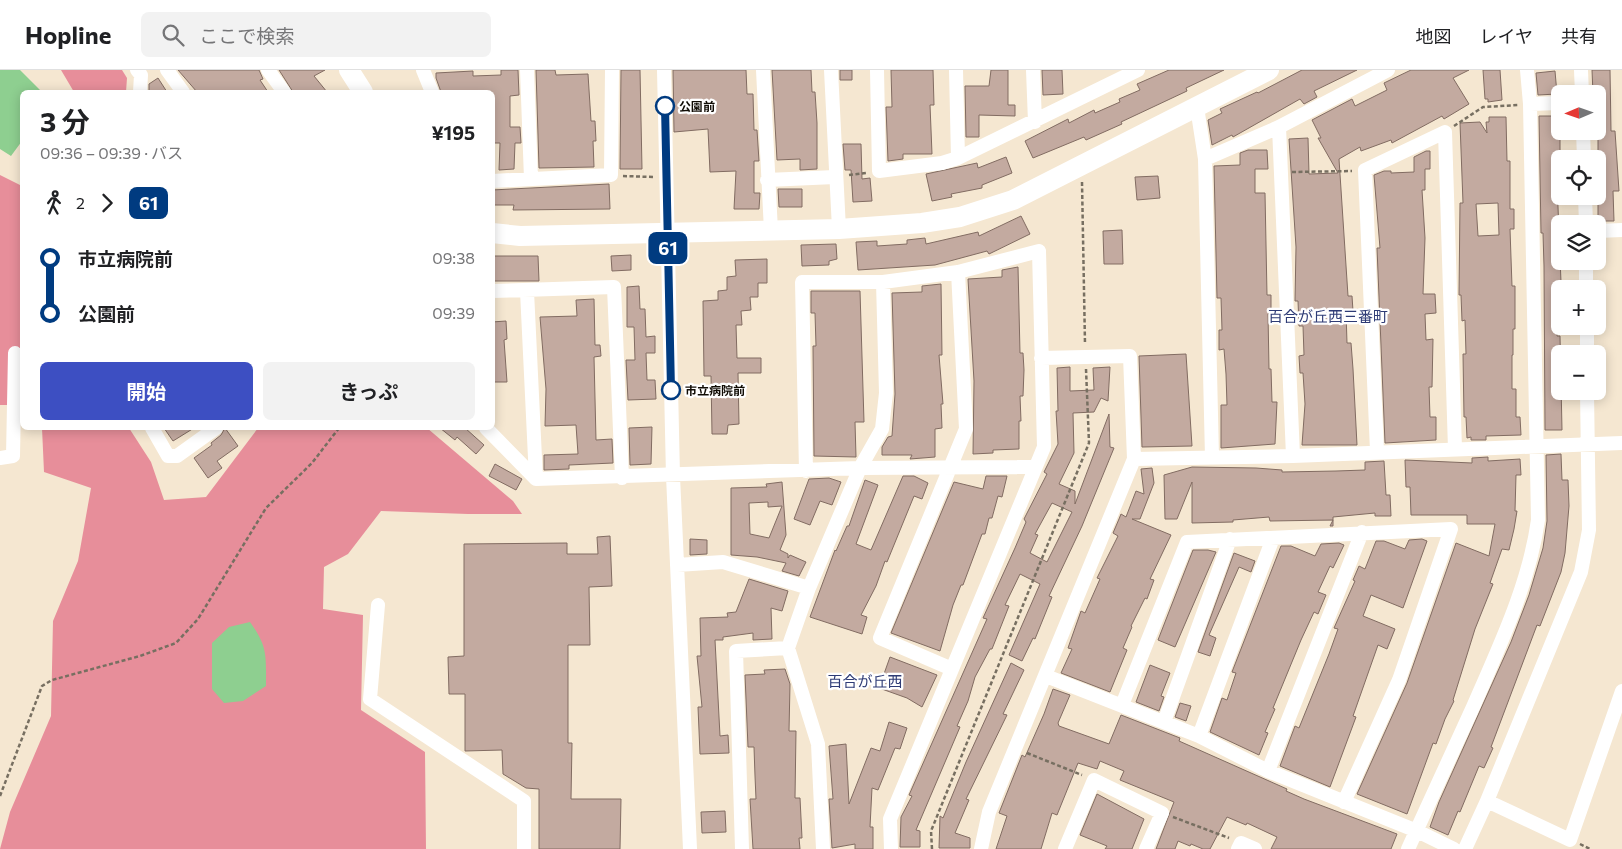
<!DOCTYPE html>
<html lang="ja">
<head>
<meta charset="utf-8">
<style>
  :root { --surface:#fff; --page:#f2f2f2; --text:#202124; --muted:#757577; --line:#e0e0e0; --accent:#3d4fc2 }
  body { margin:0; font-family:Commissioner,"Noto Sans JP",sans-serif; background:var(--page); color:var(--text); height:100vh; display:flex; flex-direction:column; font-size:19px; white-space:nowrap }
  * { box-sizing:border-box; margin:0 }
  p { font-size:16px; color:var(--muted) }
  .icon { flex:none; width:28px; height:28px; fill:none; stroke:currentColor; stroke-width:2; stroke-linecap:round; stroke-linejoin:round }
  .map { position:relative; flex:1; overflow:hidden }
  .sheet { position:absolute; left:20px; top:20px; width:475px; height:340px; display:flex; flex-direction:column; background:var(--surface); border-radius:8px; box-shadow:0 2px 12px #0003 }
  .sheet>* { flex:none }
  .badge { padding:0 10px; border-radius:8px; font-size:18px; line-height:32px }
  .needle { width:32px; rotate:268deg }
  .buttons { position:absolute; left:1551px; top:15px; display:grid; gap:10px }
  .buttons a { display:grid; place-items:center; width:55px; height:55px; border-radius:8px; background:var(--surface); box-shadow:0 2px 12px #0003; font-size:25px }
  .map>.badge { position:absolute; translate:-50% -50%; box-shadow:0 0 0 2px #fff }
  .legs { display:flex; align-items:center; gap:8px; height:55px; padding:0 20px; font-size:16px }
  .legs p { margin-inline-start:auto }
  .headline { display:flex; align-items:center; justify-content:space-between; height:85px; padding:0 20px }
  h1 { font-size:28px; font-weight:700; line-height:38px }
  .primary-button { display:flex; gap:10px; margin-top:auto; padding:10px 20px }
  .primary-button a { flex:1; height:58px; border-radius:8px; background:var(--accent); color:#fff; font-size:20px; font-weight:700; line-height:58px; text-align:center }
  .primary-button a+a { background:var(--page); color:var(--text) }
  ul { padding:0 20px; list-style:none }
  li { display:flex; align-items:center; gap:18px; height:55px; font-size:19px }
  li i { display:grid; place-items:center; width:8px; height:100%; margin:0 6px; background:currentColor }
  li i::after { content:''; width:12px; height:12px; margin:-6px; border:4px solid; border-radius:50%; background:var(--surface) }
  li p { margin-inline-start:auto }
  li:first-child i { background:linear-gradient(#0000 50%,currentColor 0) }
  li:last-child i { background:linear-gradient(currentColor 50%,#0000 0) }
  header { display:flex; align-items:center; gap:30px; box-sizing:border-box; height:70px; padding:0 25px; background:var(--surface); border-bottom:1px solid var(--line) }
  header strong { font-size:24px }
  nav { display:flex; gap:28px; margin-inline-start:auto; font-size:18px }
  .search { width:350px; height:45px; background:var(--page); display:flex; align-items:center; gap:12px; box-sizing:border-box; padding:0 18px; border-radius:8px; color:var(--muted); font-size:19px }
  .map>svg:first-child { display:block }
  .forest { fill:#e78e9a }
  .water { fill:#8ecf90 }
  .building { fill:#c3aaa0; stroke:#826c62; fill-rule:evenodd }
  .lines { fill:none; stroke-linecap:round; stroke-linejoin:round }
  .path { stroke:#776f61; stroke-width:2.5; stroke-dasharray:4 2.5; stroke-linecap:butt }
  .street { stroke:#fff; stroke-width:14 }
  .secondary { stroke:#fff; stroke-width:20 }
  .line-1-casing { stroke:#fff; stroke-width:11 }
  .line-1 { stroke:#003b80; stroke-width:8 }
  .stop-1-dot { fill:#fff; stroke:#003b80; stroke-width:2.5 }
  .labels { text-anchor:middle; dominant-baseline:central; stroke-width:4.5; stroke-linejoin:round; paint-order:stroke }
  .stop-label { font-size:12px; font-weight:bold; fill:#100c05; stroke:#fff; text-anchor:start }
  .quarter-label { font-size:15px; fill:#2e3b75; stroke:#fff }
</style>
</head>
<body>
<header>
<strong>Hopline</strong>
<div class="search"><svg class="icon" aria-label="search" viewBox="0 0 24 24"><circle cx="10" cy="10" r="6"/><path d="M15 15l6 6"/></svg>ここで検索</div>
<nav><a>地図</a><a>レイヤ</a><a>共有</a></nav>
</header>
<div class="map">
<svg width="1622" height="779" viewBox="0 0 1622 779">
  <rect width="100%" height="100%" fill="#f5e7d1"/>
  <path class="forest" d="M61,0H122L127,8L126,22H74Z
    M0,105L22,116V335H0Z
    M42,358H129L151,392L164,430L206,427L258,358H427L513,431L522,444H468L381,441L348,484L324,497L323,539L363,545L361,640L425,682L426,779H0L10,742L51,646L53,551L78,491L91,418L44,402Z"/>
  <path class="water" d="M0,0H20L42,22H22V71L11,86L0,79Z
    M250,552C268,577 266,586 266,616L243,631L224,633L212,619V573L229,557Z"/>
  <path class="building" d="M178,0H259L263,9L260,10L268,22H197Z
    M279,0H325L314,6L327,22H293Z
    M501,0H518L519,25L510,26V57H520L521,73H515L514,99L499,100L500,73H492V22H441L436,8V3L473,1V6L501,5Z
    M536,0H555L556,5L588,4L591,51H595L596,71H593L594,97L539,98Z
    M621,0H640L642,99H620Z
    M673,0H746L747,24H753L754,60H757L759,91H754V123H760L759,139H734L736,101L710,102L708,59L674,62Z
    M772,0H811L812,22H815L817,53V99L800,100V89L777,90Z
    M840,0H852V10H840Z
    M891,0H933L934,35H930L932,84H903V89L888,91L886,37H892Z
    M991,0H1008V35H1015V46L979,45V67H966L965,16H989Z
    M1042,0H1062L1063,24L1043,25Z
    M1169,0H1224L1186,18L1187,21L1121,52L1122,54L1086,70L1084,67L1033,88L1025,71L1068,49L1069,53L1094,40L1095,43L1120,32L1119,29L1140,20L1137,14Z
    M1302,0H1357L1314,21L1317,27L1304,34L1300,29L1233,67L1232,65L1212,75L1208,50L1222,43L1220,39L1257,22L1258,23Z
    M1411,0H1469L1453,8L1469,34L1444,49L1442,46L1392,73L1391,70L1361,81L1360,77L1339,89L1348,226H1352L1353,241L1346,242L1347,273H1351L1353,299L1357,375H1302L1305,334L1303,303H1300L1299,286L1304,285L1303,256H1299L1298,231H1295L1296,177L1289,69L1308,68L1309,104L1338,103L1318,68H1321L1312,50L1352,29L1355,36L1387,20L1384,13Z
    M1483,0H1500L1502,30L1488,32V29H1485Z
    M1592,0H1610L1611,61H1615L1619,121H1613L1614,151H1598V24H1593Z
    M1555,1L1557,24L1538,25L1536,3Z
    M158,8L167,22H149V14Z
    M1539,46H1560V112H1557L1561,212L1560,237H1557V266H1560L1562,360H1545L1544,196L1543,163H1541Z
    M1489,47H1506L1507,91H1510V139H1514V159H1510L1512,216H1515V259H1513V285H1512V319H1516V347H1520L1521,365L1486,366V370H1471V367L1467,368L1466,347H1464L1463,284H1466L1465,250L1462,251L1461,225H1459L1460,133H1463L1460,53L1480,52L1487,63L1486,52H1489ZM1498,133L1499,165L1478,166L1476,134Z
    M843,74H861L862,109L870,108L872,131L853,132L851,100H845Z
    M1248,80H1267L1268,99H1255V123H1265L1267,225H1271V244H1268L1269,299H1271L1272,332H1277L1275,374L1221,378V335H1227L1226,304L1224,279L1219,280V260H1222L1221,228H1217L1214,96L1240,95V83Z
    M1426,81H1430V99H1425V120H1422L1425,168L1423,224H1435L1436,243L1425,244L1426,270L1433,269L1432,317H1429L1430,347H1436V370L1385,373L1377,178H1380L1374,105L1384,101H1391V103L1414,102V87Z
    M1006,87L1012,103L982,115V118L951,124L952,127L932,131L926,104L977,93L978,98Z
    M1158,106L1160,128L1137,130L1135,107Z
    M609,114L610,139L513,140L514,135H492V120Z
    M778,119H802V137H779Z
    M1021,146L1030,164L989,184L987,181L935,195L858,200L856,172L877,171V176L907,174V170L925,168L926,174L978,162L979,166Z
    M1122,160L1123,194H1104L1103,161Z
    M836,174L837,189L829,191V195L802,196L801,175Z
    M631,185V200L612,201L611,186Z
    M492,186H538L539,211H492Z
    M767,189V213H758V227H750L751,240L741,241L742,255H736L737,288H761V303H738L739,354L728,355L727,364H712L711,306H704L703,231L718,230V221L727,220V207L736,206L735,190Z
    M1018,197L1020,283H1023L1024,300L1023,326H1020L1021,351H1019V379L993,380V383L973,384L974,311L968,209L1002,207V200Z
    M941,214L942,285H939L943,334H941L942,358L935,359V387L910,389L912,385H882V377L888,367L892,366L895,324L892,223L922,222V216Z
    M639,216L640,239H645L646,267L655,266V283H646L647,310H655L656,329L628,330L626,290H635L634,257H627V217Z
    M811,221H860L864,352H855L856,387L814,386L813,276H816L815,243H811Z
    M594,229L595,275H600L601,286L594,287L596,370L612,369L613,393L569,395V399L544,400V385L578,384L576,355L545,356L546,319L540,247L577,246L576,230Z
    M506,251L507,269L504,270L507,312H492V252Z
    M1186,284L1192,376L1142,377L1139,286Z
    M1070,297V321L1094,320L1093,298L1110,297L1108,331L1101,328L1094,342L1073,343L1074,383L1059,414L1075,421V434L1109,344L1110,377L1114,378L1082,456L1049,526L1052,527L1035,569L1033,568L1022,591L1009,585L1040,514L1020,504L1005,535L1009,536L992,579H990L975,607L968,631L957,656L960,657L916,760L920,761V777H900L901,747L912,726L909,725L987,549L983,548L1015,478L1026,452L1024,449L1047,404L1044,402L1058,374L1056,341H1058L1057,298ZM1052,433L1072,442L1047,492L1030,483L1038,465L1035,464Z
    M652,357L651,394L630,395L629,358Z
    M164,358H194L173,371Z
    M225,358L238,376L217,391L222,398L208,408L194,388L212,375L211,373L221,365Z
    M440,358H465L484,375L476,384L457,367L455,370Z
    M1561,384L1562,410H1568L1569,436L1565,483L1561,502L1540,556L1537,555L1491,677L1493,678L1484,698L1479,696L1460,742L1458,741L1448,765L1430,757L1439,732L1511,572L1529,525L1543,478L1547,451L1546,385Z
    M1488,387V391L1520,389L1521,405H1516L1515,441H1517L1514,459L1509,480L1502,479L1490,513L1493,514L1475,559L1453,630L1454,631L1445,649L1436,674L1433,673L1407,744L1357,724L1407,613L1456,473L1489,486L1495,454H1467V445H1411L1410,417H1406L1405,390L1472,393V388Z
    M1384,391L1386,425H1390L1391,446H1375V443L1333,447V456H1330L1333,450L1270,451L1269,447L1233,450V452L1192,453V412L1177,449H1165L1164,405L1192,397L1256,398L1282,400V402L1336,401L1365,400V392Z
    M495,394L522,409L516,420L489,406Z
    M1152,398L1154,413L1140,449H1132L1171,465L1150,509L1154,510L1147,529L1145,528L1131,556L1132,557L1123,578L1127,580L1110,622L1061,603L1072,579L1068,578L1081,541L1085,543L1100,509L1097,508L1118,466L1113,463L1119,449L1121,444L1126,447L1136,421L1144,424L1141,399Z
    M903,406H914L928,413L922,429L914,426L887,492L885,491L876,516L861,545L867,547L862,564L810,547L835,480L836,481L847,456H849L865,410L878,415L856,474L871,480Z
    M986,406H1007L1002,427L998,426L992,448H989L985,464H982L963,515H961L953,535L940,581L891,563L954,412L983,419Z
    M829,408L841,412L832,435L820,431L810,455L794,449L809,409Z
    M782,412L786,465L780,480L788,484V488L790,485L806,492L799,506L782,501L786,493L757,487L731,485V418L767,417L766,414ZM768,432V437L782,436L769,468L750,464L749,433Z
    M610,466L612,516L589,517L590,575H568V673H572L571,729H621L620,779H539V719L526,718L503,704L502,680L465,681V624H449L448,587L464,586V474L567,473V484H598L597,467Z
    M690,469L707,470V484L690,485Z
    M1422,469L1427,471L1403,538L1371,525L1363,546L1395,559L1387,579L1378,575L1353,646L1356,647L1330,717L1280,696L1295,656L1299,658L1329,584L1338,559L1334,558L1355,511L1353,510L1359,496L1365,499L1376,471H1384L1405,479L1409,470Z
    M1339,473L1344,475L1333,498L1330,496L1318,522L1326,525L1318,544L1314,542L1301,570L1273,638L1275,639L1265,662L1268,663L1259,685L1210,662L1222,628L1227,630L1236,603L1232,602L1281,476H1291L1315,486L1321,474Z
    M1193,480H1208L1216,482L1175,577L1158,570Z
    M1234,483L1255,491L1251,502L1239,497L1209,565L1216,568L1210,586L1198,582Z
    M749,509L788,521L782,541L771,538L772,569L753,570V563L723,567V570H715L720,666L728,665L729,683L700,684L698,637H702L697,586H701L700,548L728,547L727,543L736,542Z
    M890,587L937,605L922,637L907,628L879,618Z
    M1011,593L1024,600L1003,644L1007,645L966,729L969,730L955,763L970,768V778H939L940,746L943,748L966,692Z
    M1150,595L1170,603L1161,626L1164,627L1159,641L1136,632Z
    M785,599L790,614L789,661H796L795,728H800L802,768H799L800,779H753L750,729H756L755,706L754,677H748L745,605L765,604L764,600Z
    M1053,619L1070,625L1058,653L1059,656L1109,674L1121,645L1180,668L1179,671L1287,719L1286,721L1304,729L1397,764L1391,779H1271L1277,767L1247,753L1246,755L1227,747L1210,779H1203L1191,774L1190,776L1178,771L1175,779H1156L1174,732L1120,710L1124,701L1100,691L1097,699L1078,693L1057,745L1052,743L1041,779H996L1007,746L999,743L1022,685L1025,687L1044,644Z
    M1180,633L1191,636L1186,651L1175,647Z
    M889,652L907,658L900,679L895,678L878,720L872,718L870,757H873V779H855V774L832,778L829,729H833L829,676L846,674L849,734L871,678L880,681Z
    M1097,724L1144,749L1132,779H1105L1107,776L1080,765Z
    M725,741L726,762L702,763L701,742Z"/>
  <g class="lines">
    <path class="path" d="M1454,56L1483,37L1518,35
      M1292,102L1352,101
      M849,105L866,103
      M623,106L654,107
      M1082,112L1085,274
      M1027,683L1082,705
      M0,726L42,616L52,610L140,586L176,573L198,549L266,438L312,393L339,358
      M1173,747L1229,768
      M1580,774L1590,779
      M932,779L931,761L1089,373L1086,299"/>
    <path class="street" d="M137,0L141,5L140,22
      M167,0L183,22
      M268,0L284,22
      M423,0L432,22
      M527,0L531,109
      M664,0L673,406L690,779
      M763,0L771,161
      M831,0L839,159
      M877,0L879,101L942,93L958,88L1138,0
      M956,0L958,88
      M1033,0L1035,52
      M1581,0L1582,24
      M1530,34L1560,33
      M1197,37L1205,89L1212,387
      M1279,57L1293,386
      M1583,61L1584,89
      M1205,89L1279,57L1388,0
      M767,110L835,107
      M492,111L611,105L612,0
      M1585,126L1586,154
      M1598,161L1622,160
      M1586,191V219
      M492,221L614,217L622,408
      M527,221L536,409
      M1587,256V284
      M152,358L168,386H177L216,358
      M486,358L536,409L860,398L1034,397
      M1377,381L1365,100L1445,62L1455,379
      M0,388L13,386L15,283
      M1134,389L1293,386L1622,373
      M806,401L802,212H883L958,202L1039,181L1044,377L890,749L891,779
      M677,495L723,492L809,518
      M378,535L370,629L524,731V779
      M952,599L880,568L966,359L958,202
      M1046,606L1199,666L1268,701L1417,761L1454,779
      M1122,635L1187,472L1451,459L1399,610L1344,732
      M1164,652L1230,469
      M1199,666L1273,468
      M1268,701L1362,462
      M1487,731L1570,770L1622,621
      M742,779L736,581L788,578
      M823,779L818,674L788,578L809,518L860,398L882,359L886,323L883,212
      M981,779L989,742L1134,389L1130,286L1041,288
      M1065,779L1094,710L1162,743L1146,779
      M1238,779L1241,773L1255,779
      M1408,779C1430,732 1451,684 1473,637C1499,577 1529,515 1538,450L1530,34L1527,0
      M1465,779L1487,731L1581,502L1589,460L1587,321"/>
    <path class="secondary" d="M349,0L363,22
      M492,163L520,166L839,159L922,153L960,147L1013,130L1269,0"/>
  </g>
  <g class="lines">
    <g class="line-1-casing">
      <path id="line-1" d="M665,36L671,320"/>
    </g>
    <use href="#line-1" class="line-1"/>
  </g>
  <g class="stop-1-dot">
    <circle cx="665" cy="36" r="9"/>
    <circle cx="671" cy="320" r="9"/>
  </g>
  <g class="labels">
    <g class="stop-label">
      <text x="679" y="36">公園前</text>
      <text x="685" y="320">市立病院前</text>
    </g>
    <g class="quarter-label">
      <text x="1328" y="246">百合が丘西三番町</text>
      <text x="865" y="611">百合が丘西</text>
    </g>
  </g>
</svg>
<div class="buttons">
<a><svg class="needle" viewBox="-14 -14 28 28"><path d="M0-13l5 13h-10z" fill="#e53935"/><path d="M0 13l5-13h-10z" fill="#757577"/></svg></a>
<a><svg class="icon" aria-label="locate" viewBox="0 0 24 24"><circle cx="12" cy="12" r="6"/><path d="M12 2v4M12 18v4M2 12h4M18 12h4"/></svg></a>
<a><svg class="icon" aria-label="layers" viewBox="0 0 24 24"><path d="M12 4l9 5-9 5-9-5zM3 14l9 5 9-5"/></svg></a>
<a>+</a>
<a>−</a>
</div>
<b class="badge" style="left:668px;top:178px;background:#003b80;color:#fff">61</b>
<section class="sheet">
<div class="headline"><div><h1>3 分</h1><p>09:36 – 09:39 · バス</p></div><b>¥195</b></div>
<div class="legs"><svg class="icon" aria-label="walk" viewBox="0 0 24 24"><circle cx="13" cy="4" r="2"/><path d="M13 8l-2 6 4 7M11 14l-3 7M7 12l3-4h3l4 4"/></svg>2<svg class="icon" aria-label="forward" viewBox="0 0 24 24"><path d="M9 5l7 7-7 7"/></svg><b class="badge" style="background:#003b80;color:#fff">61</b></div>
<ul>
<li><i style="color:#003b80"></i><b>市立病院前</b><p>09:38</p></li>
<li><i style="color:#003b80"></i><b>公園前</b><p>09:39</p></li>
</ul>
<div class="primary-button"><a>開始</a><a>きっぷ</a></div>
</section>
</div>
</body>
</html>
